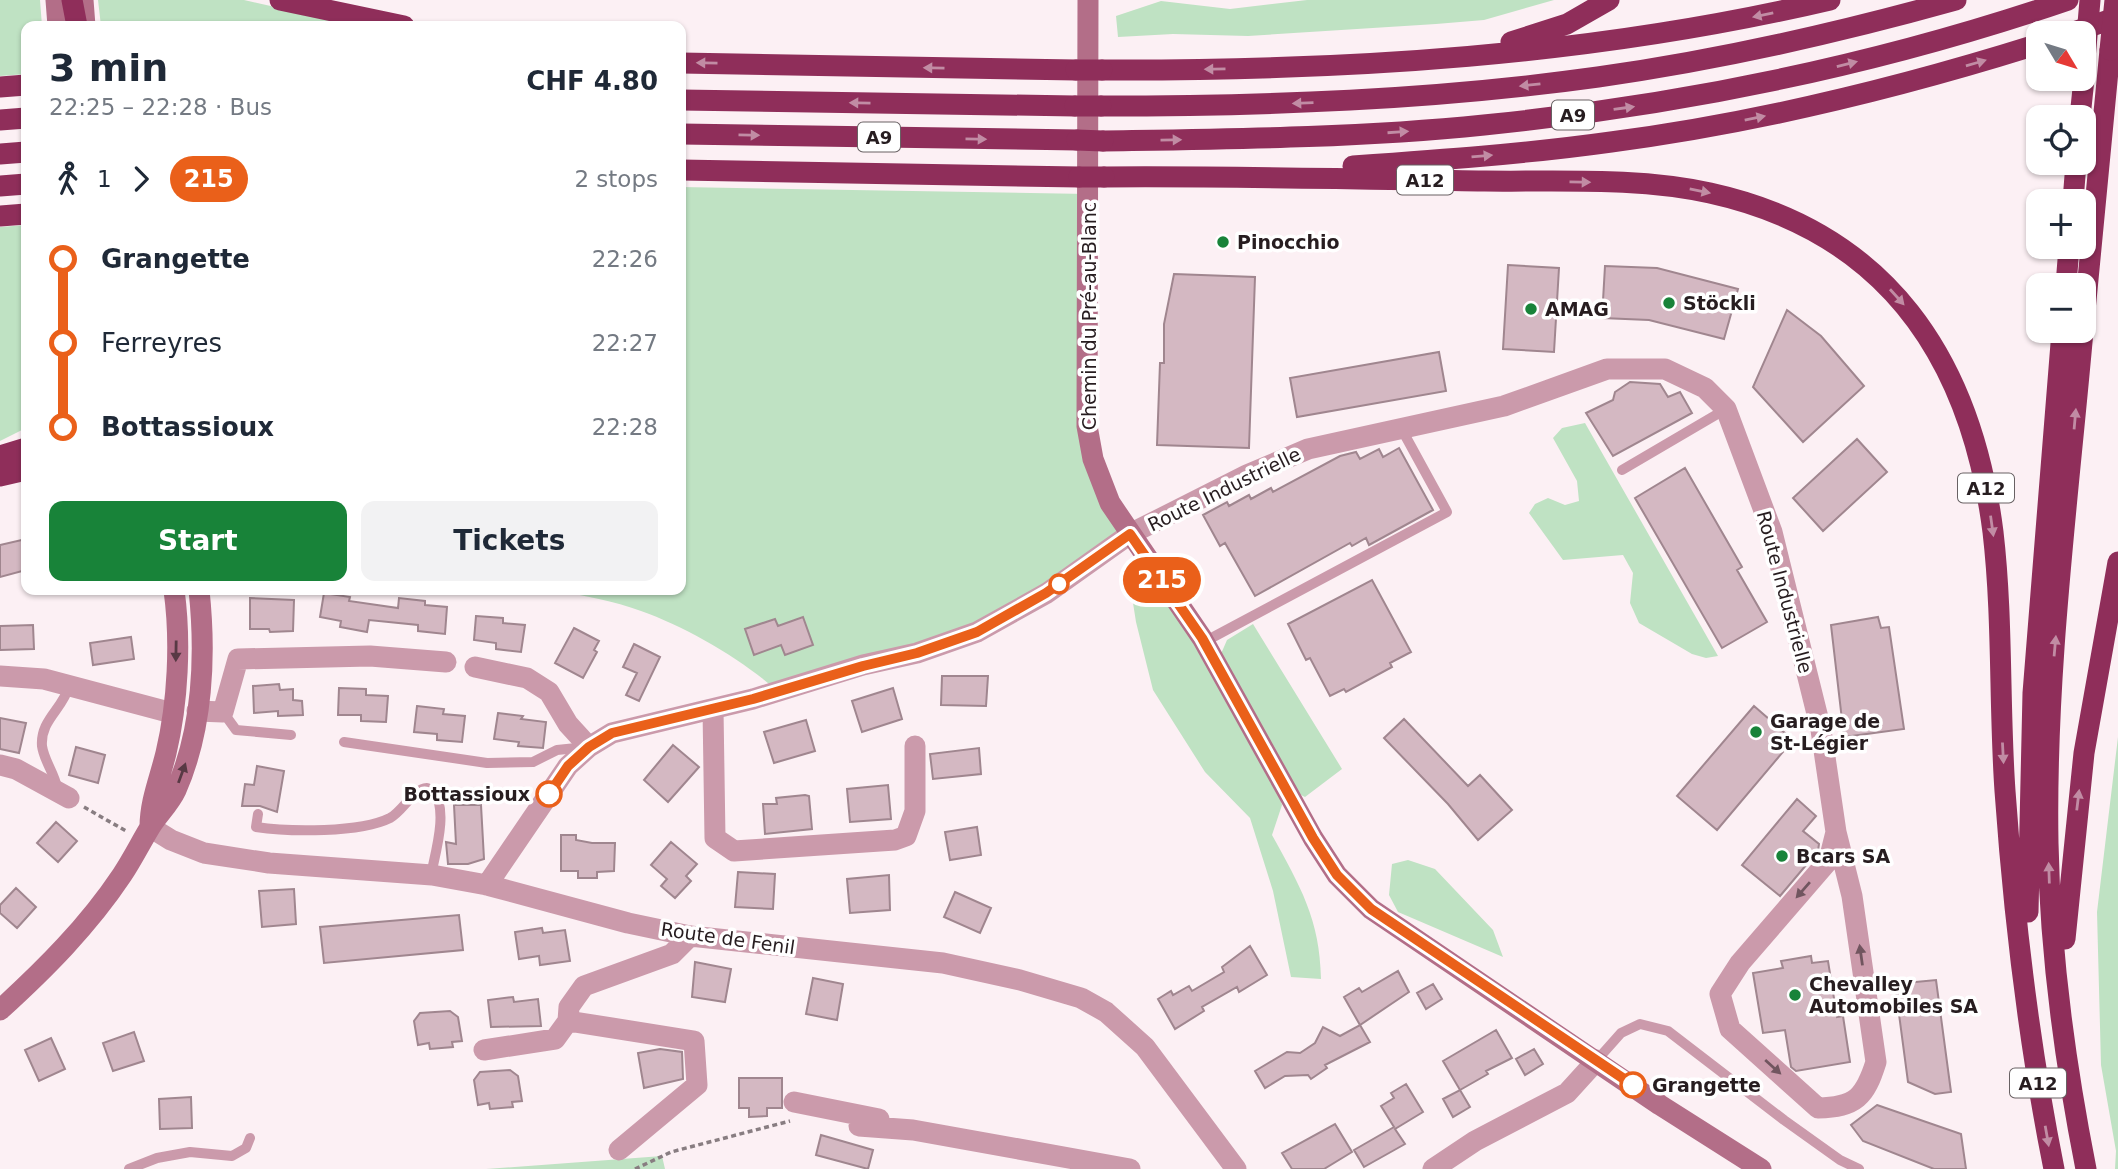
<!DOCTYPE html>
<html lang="en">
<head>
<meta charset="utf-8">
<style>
  :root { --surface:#fff; --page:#f2f2f3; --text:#1f2937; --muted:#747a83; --accent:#188339 }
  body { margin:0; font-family:"DejaVu Sans",sans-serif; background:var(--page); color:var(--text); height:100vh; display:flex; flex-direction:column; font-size:26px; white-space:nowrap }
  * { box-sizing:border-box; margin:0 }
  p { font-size:23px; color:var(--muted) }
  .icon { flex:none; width:38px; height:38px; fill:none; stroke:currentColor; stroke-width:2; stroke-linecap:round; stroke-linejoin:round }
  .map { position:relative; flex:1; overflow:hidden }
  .side { position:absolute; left:21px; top:21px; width:665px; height:574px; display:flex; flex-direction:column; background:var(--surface); border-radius:14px; box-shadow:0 2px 5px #0004 }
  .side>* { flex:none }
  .badge { padding:0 14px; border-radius:23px; font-size:24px; line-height:46px }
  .needle { width:46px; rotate:128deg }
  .tools { position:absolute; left:2026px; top:21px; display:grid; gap:14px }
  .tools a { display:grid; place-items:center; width:70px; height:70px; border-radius:14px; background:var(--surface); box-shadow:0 2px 5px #0004; font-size:35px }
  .map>.badge { position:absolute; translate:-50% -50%; box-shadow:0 0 0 4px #fff }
  .legs { display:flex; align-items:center; gap:10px; height:77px; padding:0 28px; font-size:23px }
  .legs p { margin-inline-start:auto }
  .head { display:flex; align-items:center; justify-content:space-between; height:119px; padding:0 28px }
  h1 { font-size:38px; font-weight:800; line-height:52px }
  .action { display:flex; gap:14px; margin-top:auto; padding:14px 28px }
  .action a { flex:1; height:80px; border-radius:14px; background:var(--accent); color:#fff; font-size:28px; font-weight:800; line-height:80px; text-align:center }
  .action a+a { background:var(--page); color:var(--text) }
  ul { padding:0 28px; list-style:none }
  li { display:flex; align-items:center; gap:24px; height:84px; font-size:26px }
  li i { display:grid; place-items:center; width:10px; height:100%; margin:0 9px; background:currentColor }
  li i::after { content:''; width:18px; height:18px; margin:-9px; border:5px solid; border-radius:50%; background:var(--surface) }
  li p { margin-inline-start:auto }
  li:first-child i { background:linear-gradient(#0000 50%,currentColor 0) }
  li:last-child i { background:linear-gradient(currentColor 50%,#0000 0) }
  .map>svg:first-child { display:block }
  .green { fill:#bfe2c3 }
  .building { fill:#d4b8c2; stroke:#a0868f; stroke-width:2 }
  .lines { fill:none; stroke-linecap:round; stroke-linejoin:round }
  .path { stroke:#887d81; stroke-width:3.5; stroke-dasharray:5 3.5; stroke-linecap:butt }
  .lane { stroke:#cb9aab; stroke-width:10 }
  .street { stroke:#cb9aab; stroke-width:21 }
  .secondary { stroke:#b36e88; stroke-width:21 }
  .highway { stroke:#8f2e5a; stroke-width:21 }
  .highway-bridge { stroke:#8f2e5a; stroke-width:21 }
  .oneway { fill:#c18ca4 }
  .oneway2 { fill:#583944 }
  .oneway3 { fill:#71555f }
  .line-1-casing { stroke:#fff; stroke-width:16 }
  .line-1 { stroke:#ea601a; stroke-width:10 }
  .poi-dot { fill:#188339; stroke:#fff; stroke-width:2.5 }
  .stop-1-dot { fill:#fff; stroke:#ea601a; stroke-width:3.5 }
  .labels { text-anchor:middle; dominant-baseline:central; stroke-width:7; stroke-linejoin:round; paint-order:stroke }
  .shield { fill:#fff; stroke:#686163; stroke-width:2 }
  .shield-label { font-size:18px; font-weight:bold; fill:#271d20 }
  .poi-label { font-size:19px; font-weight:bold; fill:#271d20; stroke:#fff; text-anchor:start }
  .street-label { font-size:19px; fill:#271d20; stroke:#fff }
  .stop-label { font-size:19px; font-weight:bold; fill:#271d20; stroke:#fff; text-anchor:end }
</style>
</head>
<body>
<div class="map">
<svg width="2118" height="1169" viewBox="0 0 2118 1169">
  <rect width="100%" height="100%" fill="#fcf0f4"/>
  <path class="green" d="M0,0H40L42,26H26V74L0,76Z
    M98,0H244L359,26H101Z
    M1307,0H1554L1484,20L1436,24L1248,36L1173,34L1118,37L1116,16L1161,1L1230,9Z
    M681,187L1088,194L1087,426L1130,534L1024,608L777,691C742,659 686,627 641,611C614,601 584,596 556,590H681Z
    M26,225V428L0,441V227Z
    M1585,423L1718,656L1706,658L1692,654L1639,623L1630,603L1633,573L1623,555L1563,560L1529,513L1535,504L1548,498L1565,505L1579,501L1577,481L1553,438L1562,428Z
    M1134,566L1160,578L1217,663L1227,640L1253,624L1342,769L1305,797L1285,787L1269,761L1282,805L1272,835C1300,886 1320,919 1321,979L1291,977L1273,891L1250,818L1205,772L1153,690L1136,622L1128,571Z
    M2118,737V1169H2115L2116,1151L2101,1065L2097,912Z
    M1408,860L1435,869L1493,930L1503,957L1398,912L1389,895L1392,864Z
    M662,1156L665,1169H486Z"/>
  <path class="building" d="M1508,265L1559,268L1554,352L1503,349Z
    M1605,266L1657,268L1738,289L1724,339L1649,320L1602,318Z
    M1174,274L1255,277L1249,448L1157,445L1160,363H1164V324Z
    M1787,310L1821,336L1864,386L1803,442L1753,387Z
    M1439,352L1446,391L1297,417L1290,378Z
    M1630,382L1660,384L1668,397L1680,392L1692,413L1613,456L1586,413L1613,400L1615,392Z
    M1857,439L1887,472L1823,531L1793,498Z
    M1399,448L1433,510L1369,545L1366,538L1352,546L1350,543L1255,596L1225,543L1220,546L1203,515L1227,502L1229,506L1249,495L1251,499L1271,488L1273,492L1340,456L1356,452L1360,459L1379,449L1383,457Z
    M1685,468L1742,567L1737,570L1767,622L1722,648L1635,498Z
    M26,539V570L0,577V545Z
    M1372,580L1411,652L1390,663L1392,667L1346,692L1344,689L1330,696L1310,658L1306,660L1288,624Z
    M324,593L350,597L349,601L398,608L399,598L425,601V605L447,607L445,634L418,631V625L369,620L367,632L340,627L341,621L320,617Z
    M250,598L294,600L293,631L270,632L269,629H250Z
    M476,616L503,618V623L525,625L521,652L496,649V643L474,640Z
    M803,617L813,645L785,655L781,645L754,655L745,629L775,619L778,626Z
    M1878,617L1881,628L1889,627L1904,729L1844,737L1831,625Z
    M33,625L34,649L0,650V626Z
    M574,628L599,641L594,650L597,652L583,678L555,663Z
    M131,637L134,659L93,665L90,643Z
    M634,644L660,657L639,701L626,695L637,673L623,667Z
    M942,676H988L986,706L941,705Z
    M279,684L280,690L293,689V700L302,701L303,715L278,716V711L254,713L253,686Z
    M339,688L366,689V695L388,696L386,722L361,721V715H338Z
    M893,688L902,719L862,732L852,701Z
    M417,706L444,709L443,714L465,716L462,742L437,740V734L414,732Z
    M1754,706L1793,740L1717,830L1677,796Z
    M498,713L523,716L521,719L546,722L543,748L518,746L519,742L494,739Z
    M0,718L26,723L19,753L0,749Z
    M1404,719L1468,786L1480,775L1512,810L1478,840L1448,804L1384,738Z
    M806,720L815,751L774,763L764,732Z
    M673,745L699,767L668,802L644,780Z
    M76,747L105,755L98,783L69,775Z
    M979,748L981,774L933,779L930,754Z
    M257,766L284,771L277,812L260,806H242L245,784L254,785Z
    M888,785L891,819L850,822L847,789Z
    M805,795L809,796L812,829L765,834L763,804H777L776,798Z
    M1797,799L1816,816L1803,831L1819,844L1818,851L1780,896L1742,865Z
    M454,805H481L484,859L468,864H448L446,842L456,844Z
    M56,822L77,841L58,862L37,843Z
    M977,827L981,855L950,860L945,832Z
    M561,835H576V840L592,843H615L614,871L597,872V878H578V871H561Z
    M671,842L697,864L686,876L691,881L675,898L661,886L667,879L651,865Z
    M738,872L775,874L773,909L735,907Z
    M889,875L890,910L850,913L847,879Z
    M16,888L36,907L17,928L0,913V905Z
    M294,889L296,924L262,927L259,891Z
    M955,892L991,908L980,933L944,917Z
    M459,915L463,950L324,963L320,927Z
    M542,928L543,933L565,930L570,961L540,965L539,956L519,959L515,932Z
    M1250,946L1267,975L1239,992L1237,987L1202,1007L1204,1011L1175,1029L1158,999L1171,991L1173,995L1189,986L1192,991L1224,972L1222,967Z
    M1811,956L1812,963L1828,961L1837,1017L1843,1016L1850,1062L1796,1071L1791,1067L1785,1030L1763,1033L1753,973L1783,968L1781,961Z
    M695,962L731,969L725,1002L692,997Z
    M1398,971L1409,992L1360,1025L1344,997L1359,988L1362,992Z
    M813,978L843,984L837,1020L806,1014Z
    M1936,980L1951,1092L1935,1094L1908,1082L1895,984Z
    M1433,984L1442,999L1426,1009L1417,993Z
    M513,997L514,1002L538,999L541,1026L491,1027L488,1000Z
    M450,1011L458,1017L462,1041L452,1042L453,1047L430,1049L429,1043L418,1045L414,1021L420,1013Z
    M1360,1025L1370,1042L1325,1065L1327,1068L1311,1079L1308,1075L1285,1076L1265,1088L1255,1071L1287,1052L1300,1053L1315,1043L1323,1027L1340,1036Z
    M1496,1030L1512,1058L1486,1071L1488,1074L1460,1090L1443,1061Z
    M134,1032L144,1061L113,1071L103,1043Z
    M51,1038L65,1069L39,1081L25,1050Z
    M660,1049L682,1052L683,1079L644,1088L638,1053Z
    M1534,1049L1543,1064L1525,1075L1516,1059Z
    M510,1070L518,1076L522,1101L512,1102L513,1107L490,1109L489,1103L478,1105L474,1080L480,1072Z
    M739,1078H782V1108H767V1116L749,1117V1108H739Z
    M1406,1084L1423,1112L1395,1129L1405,1144L1364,1167L1354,1150L1394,1127L1381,1106L1394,1098L1391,1093Z
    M1460,1090L1470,1107L1453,1117L1443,1099Z
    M191,1097L192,1128L160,1129L159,1099Z
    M1877,1105L1961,1134L1966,1169H1934L1863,1141L1851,1125Z
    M1335,1124L1352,1152L1324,1169H1292L1282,1153Z
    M821,1135L873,1150L868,1169L816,1155Z"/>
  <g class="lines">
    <path class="path" d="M84,807L126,831
      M635,1169L671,1152L790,1121"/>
    <path class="lane" d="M1622,470L1726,409
      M1204,642L1447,512L1401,428
      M223,712L236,730L291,735
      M344,742L487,763L533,762L557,750L586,747
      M57,788C55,774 44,761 42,746C40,720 63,709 69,686
      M258,814L256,827C289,832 360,833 390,818C403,811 413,789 427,788L433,791C449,809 435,854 431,875
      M1597,1060L1621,1033L1640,1024L1668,1031L1784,1120L1840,1160L1859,1169
      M129,1169L157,1158L190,1152L232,1156L246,1148L250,1138"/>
    <path class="street" d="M475,667L527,678L549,692L568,724L589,747
      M0,676L44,679L172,713
      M713,709L715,838L734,851L895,840L906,836L915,811V746
      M197,711L223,712L238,659L370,656L446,662
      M0,765L16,769L69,798
      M150,827L171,840L204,853L269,863L432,875L487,885L628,923L690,936L943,963L1020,980L1081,998L1106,1012L1145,1047L1236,1169
      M487,885L568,766L589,747L612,733L753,699L863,665L917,653L977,632L1047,593L1130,534L1247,475L1308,449L1504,406L1607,369H1665L1705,388L1726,409L1772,532L1821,730L1836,832L1852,896L1876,1062C1865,1097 1856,1107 1818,1108L1730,1029L1720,994L1740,963L1829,860L1836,832
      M568,1021L694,1041L697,1085L619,1150
      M484,1050L555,1039L568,1021L569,1007L584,986L672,954L690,936
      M794,1102L879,1119
      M859,1126L913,1130L1130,1169
      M1433,1169L1475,1141L1567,1093L1597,1060"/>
    <path class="secondary" d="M56,0L58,26
      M83,0L85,26
      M1088,0L1087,426L1093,459L1110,503L1202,638L1313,838L1337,875L1371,909L1660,1105L1761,1169
      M150,827C150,801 160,778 166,753C178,702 181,641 174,590
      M0,1010C45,969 88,926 122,875C132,860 140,844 149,829C157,815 169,805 176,790C203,729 206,655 199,590"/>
    <path class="highway" d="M72,0L77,26
      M280,0L404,26
      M2071,33L2118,17
      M1511,42L1567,24L1609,0
      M681,63L1076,70
      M1102,70C1346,71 1592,56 1830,0
      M0,87L26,85
      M681,100L1075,106
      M1101,106C1267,106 1433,100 1598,77C1719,60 1838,33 1956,0
      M2080,117L2084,79
      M0,120L26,118
      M681,134L1077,140
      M1103,141C1230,139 1357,138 1484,125C1682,105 1878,65 2068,0
      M0,154L26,152
      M1353,166C1439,160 1525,154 1611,142C1756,123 1899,88 2039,44
      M681,170L1079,177
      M1104,177C1231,176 1358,179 1485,181C1559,182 1637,177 1710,193C1887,232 1971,359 1993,532C2003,618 1999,705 2005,791C2014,918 2029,1045 2054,1169
      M0,186L26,184
      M2073,201L2076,163
      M0,216L26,214
      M2066,285L2069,247
      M2084,321L2110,50
      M2083,331C2068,501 2045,672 2048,843C2050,952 2065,1063 2086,1169
      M0,456L26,448
      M0,476L26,470
      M2028,912L2033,693L2062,331
      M2065,939L2084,753L2118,562"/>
    <path class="highway-bridge" d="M2110,50L2115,0
      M2085,59L2090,0
      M1076,70H1102
      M1075,106H1101
      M1077,140L1103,141
      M1079,177H1104"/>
  </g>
  <defs><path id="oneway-solid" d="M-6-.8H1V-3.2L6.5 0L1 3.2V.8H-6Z" transform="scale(1.75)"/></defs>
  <g class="oneway">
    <use href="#oneway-solid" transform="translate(1763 15) rotate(168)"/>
    <use href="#oneway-solid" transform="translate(707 63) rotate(-179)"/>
    <use href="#oneway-solid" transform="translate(1976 63) rotate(-16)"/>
    <use href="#oneway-solid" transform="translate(1847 64) rotate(-14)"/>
    <use href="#oneway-solid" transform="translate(934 68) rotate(-179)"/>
    <use href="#oneway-solid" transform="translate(1215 69) rotate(179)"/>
    <use href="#oneway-solid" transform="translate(1530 85) rotate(174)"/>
    <use href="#oneway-solid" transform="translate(860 103) rotate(-179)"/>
    <use href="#oneway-solid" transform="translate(1303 103) rotate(178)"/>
    <use href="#oneway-solid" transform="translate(1624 108) rotate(-8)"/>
    <use href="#oneway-solid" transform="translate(1755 118) rotate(-11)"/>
    <use href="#oneway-solid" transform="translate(1398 132) rotate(-4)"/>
    <use href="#oneway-solid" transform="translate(749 135) rotate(1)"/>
    <use href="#oneway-solid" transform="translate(976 139) rotate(1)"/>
    <use href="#oneway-solid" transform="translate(1171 140) rotate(-1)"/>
    <use href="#oneway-solid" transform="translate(1482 156) rotate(-5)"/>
    <use href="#oneway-solid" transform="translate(1580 182) rotate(1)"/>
    <use href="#oneway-solid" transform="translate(1700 191) rotate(11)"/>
    <use href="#oneway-solid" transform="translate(1897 297) rotate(48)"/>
    <use href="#oneway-solid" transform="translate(2075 419) rotate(-85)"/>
    <use href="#oneway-solid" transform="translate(1992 526) rotate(82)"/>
    <use href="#oneway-solid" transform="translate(2055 646) rotate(-85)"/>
    <use href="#oneway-solid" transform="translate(2003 753) rotate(87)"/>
    <use href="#oneway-solid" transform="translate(2078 800) rotate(-83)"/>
    <use href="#oneway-solid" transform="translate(2049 873) rotate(-92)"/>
    <use href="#oneway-solid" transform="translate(2047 1136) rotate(80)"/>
  </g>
  <g class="oneway2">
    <use href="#oneway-solid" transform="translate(176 651) rotate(91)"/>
    <use href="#oneway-solid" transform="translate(182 773) rotate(-70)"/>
  </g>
  <g class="oneway3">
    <use href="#oneway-solid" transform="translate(1803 890) rotate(131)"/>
    <use href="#oneway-solid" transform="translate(1861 955) rotate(-98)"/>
    <use href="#oneway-solid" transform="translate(1773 1067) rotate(42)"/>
  </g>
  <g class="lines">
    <g class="line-1-casing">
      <path id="line-1" d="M549,794L568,766L589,747L612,733L753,699L863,666L917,653L977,632L1046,593L1130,534L1202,638L1313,838L1337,875L1371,909L1633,1085"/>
    </g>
    <use href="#line-1" class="line-1"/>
  </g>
  <g class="poi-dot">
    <circle cx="1223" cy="242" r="7"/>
    <circle cx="1669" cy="303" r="7"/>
    <circle cx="1531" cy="309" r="7"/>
    <circle cx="1756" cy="732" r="7"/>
    <circle cx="1782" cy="856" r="7"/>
    <circle cx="1795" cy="995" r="7"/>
  </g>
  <g class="stop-1-dot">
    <circle cx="1059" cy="584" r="9"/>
    <circle cx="549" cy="794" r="12"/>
    <circle cx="1633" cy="1085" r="12"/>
  </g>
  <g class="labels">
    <g class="shield">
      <rect x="1552" y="100.5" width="42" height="29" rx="5"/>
      <rect x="858" y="122.5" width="42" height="29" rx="5"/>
      <rect x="1397" y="165.5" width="56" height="29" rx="5"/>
      <rect x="1958" y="473.5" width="56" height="29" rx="5"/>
      <rect x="2010" y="1068.5" width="56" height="29" rx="5"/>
    </g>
    <g class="shield-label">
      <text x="1573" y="115">A9</text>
      <text x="879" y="137">A9</text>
      <text x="1425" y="180">A12</text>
      <text x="1986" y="488">A12</text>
      <text x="2038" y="1083">A12</text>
    </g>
    <g class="poi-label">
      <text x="1237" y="242">Pinocchio</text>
      <text x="1683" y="303">Stöckli</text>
      <text x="1545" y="309">AMAG</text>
      <text x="1770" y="721">Garage de<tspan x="1770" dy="22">St-Légier</tspan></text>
      <text x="1796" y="856">Bcars SA</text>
      <text x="1809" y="984">Chevalley<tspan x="1809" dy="22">Automobiles SA</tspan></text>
    </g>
    <g class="street-label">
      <text transform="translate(1089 316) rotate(-90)">Chemin du Pré-au-Blanc</text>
      <text transform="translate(1224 489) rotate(-26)">Route Industrielle</text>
      <text transform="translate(1785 592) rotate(75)">Route Industrielle</text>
      <text transform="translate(728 938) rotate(8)">Route de Fenil</text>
    </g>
    <g class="stop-label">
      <text x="530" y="794">Bottassioux</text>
      <text x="1652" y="1085" text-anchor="start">Grangette</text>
    </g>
  </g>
</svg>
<div class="tools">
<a><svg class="needle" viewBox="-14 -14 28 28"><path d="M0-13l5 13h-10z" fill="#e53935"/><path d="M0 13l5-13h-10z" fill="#747a83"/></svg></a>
<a><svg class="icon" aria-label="locate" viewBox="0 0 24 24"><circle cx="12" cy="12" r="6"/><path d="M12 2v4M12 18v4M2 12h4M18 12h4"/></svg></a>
<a>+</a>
<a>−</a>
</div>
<b class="badge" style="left:1162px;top:580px;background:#ea601a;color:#fff">215</b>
<section class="side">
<div class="head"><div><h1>3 min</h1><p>22:25 – 22:28 · Bus</p></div><b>CHF 4.80</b></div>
<div class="legs"><svg class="icon" aria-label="walk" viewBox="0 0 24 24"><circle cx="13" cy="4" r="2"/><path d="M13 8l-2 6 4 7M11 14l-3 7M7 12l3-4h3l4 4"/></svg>1<svg class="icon" aria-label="forward" viewBox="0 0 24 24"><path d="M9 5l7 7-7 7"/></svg><b class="badge" style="background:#ea601a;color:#fff">215</b><p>2 stops</p></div>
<ul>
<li><i style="color:#ea601a"></i><b>Grangette</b><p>22:26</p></li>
<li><i style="color:#ea601a"></i><span>Ferreyres</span><p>22:27</p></li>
<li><i style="color:#ea601a"></i><b>Bottassioux</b><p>22:28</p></li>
</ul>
<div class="action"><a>Start</a><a>Tickets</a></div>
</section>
</div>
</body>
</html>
